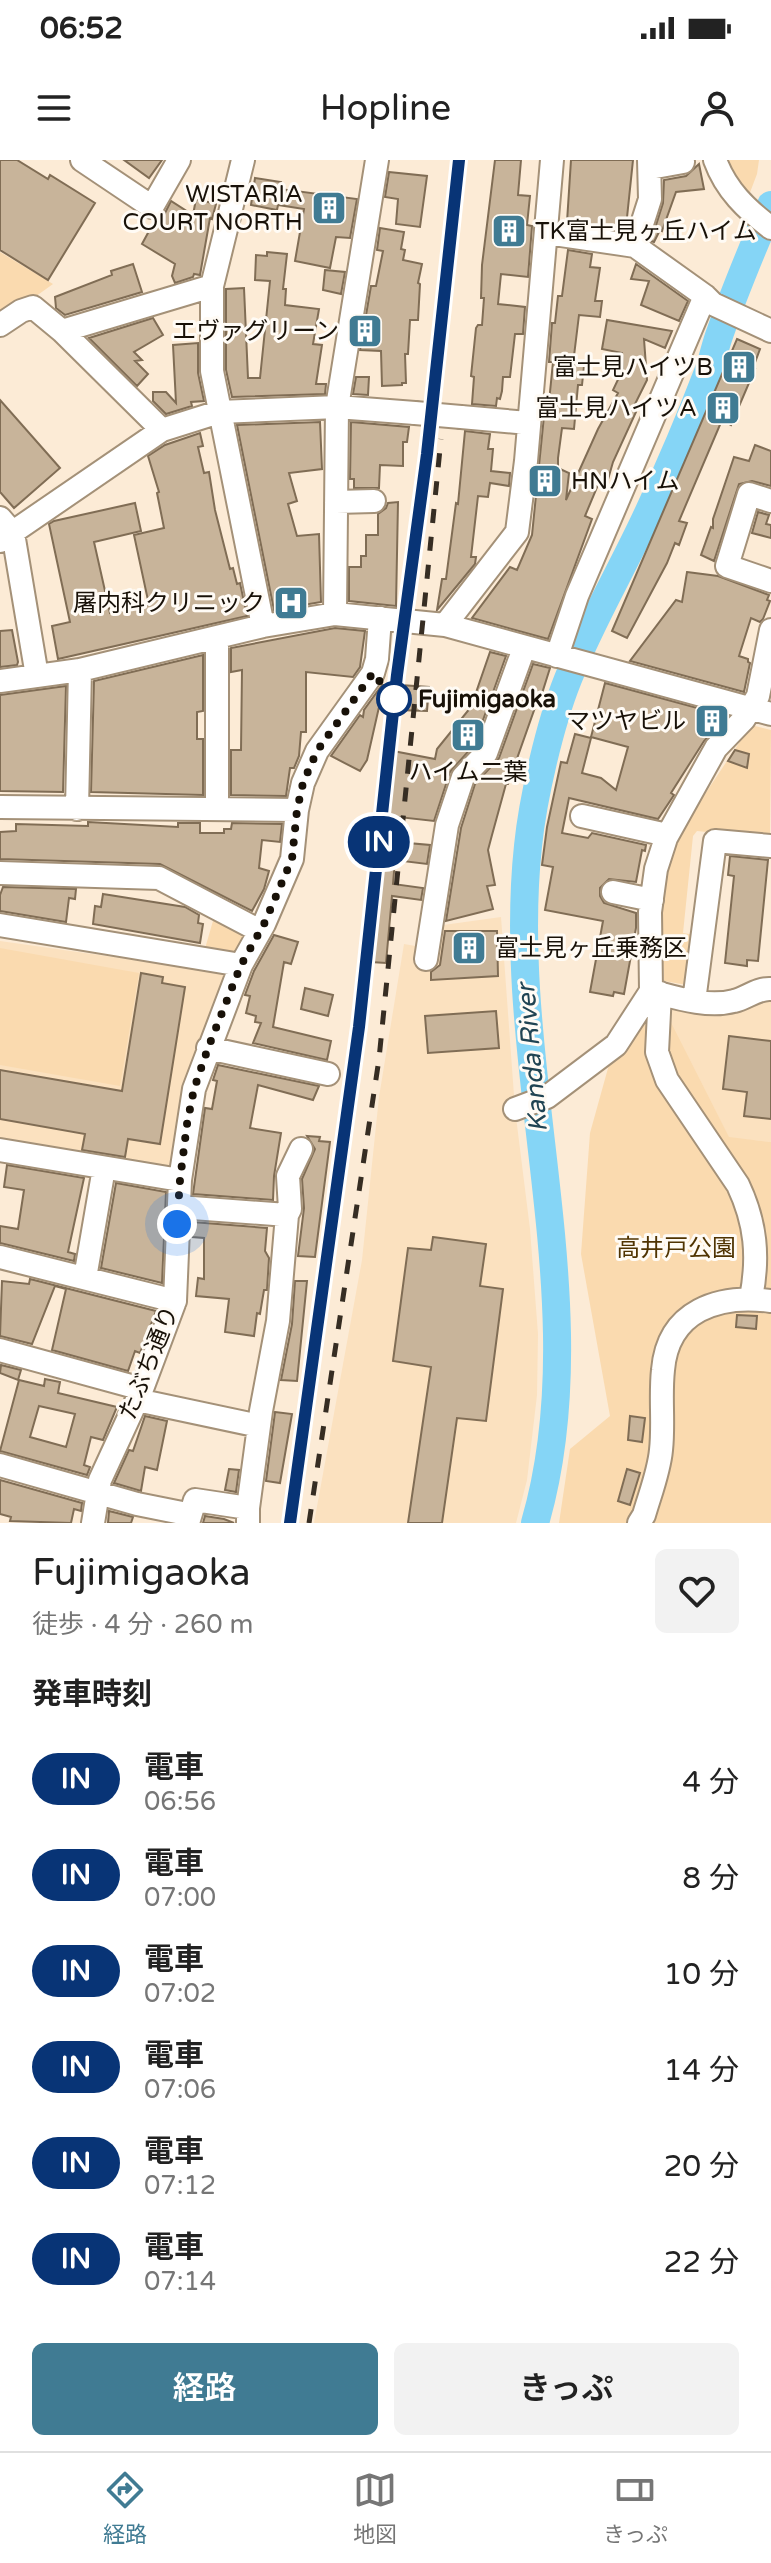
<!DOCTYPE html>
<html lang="ja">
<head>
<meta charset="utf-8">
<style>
  :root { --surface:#fff; --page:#f2f2f2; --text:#222; --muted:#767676; --line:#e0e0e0; --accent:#407b93 }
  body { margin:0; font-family:"Varela Round","Noto Sans JP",sans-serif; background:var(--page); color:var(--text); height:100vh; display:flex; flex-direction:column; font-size:30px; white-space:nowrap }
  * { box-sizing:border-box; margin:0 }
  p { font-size:26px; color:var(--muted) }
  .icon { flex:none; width:44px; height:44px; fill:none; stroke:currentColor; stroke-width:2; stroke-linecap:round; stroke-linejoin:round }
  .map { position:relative; height:1363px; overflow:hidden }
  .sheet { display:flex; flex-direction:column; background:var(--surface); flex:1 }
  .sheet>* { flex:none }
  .badge { padding:0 16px; border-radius:26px; font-size:28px; line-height:52px }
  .you { position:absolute; width:40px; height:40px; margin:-20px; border:6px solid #fff; border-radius:50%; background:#1a73e8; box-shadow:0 0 0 12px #1a73e833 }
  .map>.badge { position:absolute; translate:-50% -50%; box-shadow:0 0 0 4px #fff }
  h2 { padding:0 32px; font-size:30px; line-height:72px }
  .round { display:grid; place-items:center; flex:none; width:84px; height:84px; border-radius:12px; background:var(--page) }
  .head { display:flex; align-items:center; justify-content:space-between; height:136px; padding:0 32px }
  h1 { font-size:38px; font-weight:600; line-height:60px }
  .button { display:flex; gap:16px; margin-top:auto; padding:16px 32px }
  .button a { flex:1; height:92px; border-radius:12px; background:var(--accent); color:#fff; font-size:32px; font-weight:600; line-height:92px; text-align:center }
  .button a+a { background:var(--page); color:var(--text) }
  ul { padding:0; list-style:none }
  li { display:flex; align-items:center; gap:24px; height:96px; padding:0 32px }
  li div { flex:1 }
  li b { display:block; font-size:30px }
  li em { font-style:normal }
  li .badge { min-width:88px; font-weight:700; text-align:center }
  .status { display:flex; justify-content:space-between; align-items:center; height:56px; padding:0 40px; background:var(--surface); direction:ltr }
  .status svg { height:22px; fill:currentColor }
  header { display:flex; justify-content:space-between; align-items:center; height:104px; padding:0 32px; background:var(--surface); font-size:36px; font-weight:600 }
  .menu { display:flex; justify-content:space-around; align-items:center; height:112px; border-top:2px solid var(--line); background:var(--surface); font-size:22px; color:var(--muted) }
  .menu a { display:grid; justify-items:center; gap:4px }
  .menu .on { color:var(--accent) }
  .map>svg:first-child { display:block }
  .built { fill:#fbe1bf }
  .green { fill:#fadaaf }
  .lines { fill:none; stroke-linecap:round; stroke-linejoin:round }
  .river { stroke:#85d5f6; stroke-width:28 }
  .building { fill:#c8b49a; stroke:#806d55; stroke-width:2; fill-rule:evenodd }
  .minor-casing { stroke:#a49178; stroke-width:26 }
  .minor { stroke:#fff; stroke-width:22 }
  .rail { stroke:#362d23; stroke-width:5; stroke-dasharray:14 14; stroke-linecap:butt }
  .minor-bridge-casing { stroke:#a49178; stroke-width:26; stroke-linecap:butt }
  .minor-bridge { stroke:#fff; stroke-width:22 }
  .line-casing { stroke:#fff; stroke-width:18 }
  .line { stroke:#083476; stroke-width:12 }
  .walk { stroke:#181108; stroke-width:8; stroke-dasharray:0 14.4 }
  .stop-dot { fill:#fff; stroke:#083476; stroke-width:4 }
  .labels { text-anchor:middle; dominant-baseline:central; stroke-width:6; stroke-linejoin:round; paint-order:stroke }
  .poi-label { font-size:24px; fill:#181108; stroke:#fffbf5; text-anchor:end }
  .stop-label { font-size:24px; font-weight:bold; fill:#181108; stroke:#fffbf5; text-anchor:start }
  .park-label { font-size:24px; fill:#503402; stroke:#fffbf5 }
  .street-label { font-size:24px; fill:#181108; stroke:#fffbf5 }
  .water-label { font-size:26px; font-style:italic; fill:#204453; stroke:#fffbf5 }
</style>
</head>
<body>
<div class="status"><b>06:52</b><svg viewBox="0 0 49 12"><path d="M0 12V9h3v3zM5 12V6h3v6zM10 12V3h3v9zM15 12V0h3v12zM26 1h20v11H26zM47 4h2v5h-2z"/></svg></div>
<header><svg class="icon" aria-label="menu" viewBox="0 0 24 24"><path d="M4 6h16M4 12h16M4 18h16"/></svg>Hopline<svg class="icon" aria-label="person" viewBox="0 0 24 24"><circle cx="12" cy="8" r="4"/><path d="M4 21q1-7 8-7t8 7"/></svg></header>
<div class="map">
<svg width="771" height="1363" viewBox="0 0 771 1363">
  <rect width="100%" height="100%" fill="#fcebd6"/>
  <path class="built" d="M501,757L515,949L530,1069L538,1174L537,1235L527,1320L516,1363H314L362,1100L379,937L404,784L421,787L436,766Z
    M0,781L233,814L172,1013L0,986Z
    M771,837V982L729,978L671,862L670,843Z"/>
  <path class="green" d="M720,0H759L757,14L746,43Z
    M0,92L53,124L0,162Z
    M751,565L771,570L770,675L764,678L697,671L693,676L683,773L695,775L687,825L664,821L660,739L673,682Z
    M215,754L249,772L241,797L204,792Z
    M0,788L139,813L120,926L0,905Z
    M650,843H670L671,862L729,977L771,982V1363H559L570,1289L610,1256L581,1094L590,973L610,901Z"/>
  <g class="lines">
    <path class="river" d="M535,1363C598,1146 504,909 528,686C533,637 550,564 568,519C591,461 623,408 649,351C670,306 690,259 708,212C713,199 715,186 720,173C735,130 753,87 771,45"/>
  </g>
  <path class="building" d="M0,0H17L48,19L50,15L95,43L48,120L0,90Z
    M124,0H162L149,18Z
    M495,0H521L518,35L530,36L527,65L532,66L528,117L501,114L498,144L525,147L523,174H515L510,217H503L502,231L500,239L497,238L496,246L472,244L474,217L471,216L476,168L478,165H482L484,138H481L482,105Z
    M571,0H633L626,67H605L567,62Z
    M699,4L704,29L676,32L662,71L660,70L654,82L651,81L663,43L664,20L686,16Z
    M389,12L427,16L420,67L396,64L398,39L385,37Z
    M255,18L281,22L280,29L357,39L350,78L336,77L330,108L295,101L304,49L278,45L277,50L251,45Z
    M196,39L216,44L212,59L210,58L200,115L194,114L193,117L175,123L172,116L175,104L142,84L155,60L164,55L171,41L193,55Z
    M380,68L404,72L401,89L405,90L403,100L422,104L418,123L420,124L418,160H410L408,194H405L406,223H402V225L382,226L381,191L360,190L371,126H376L383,91L377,90Z
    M568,90L592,94L590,107L600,108L595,141H602L600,157L579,155L573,204L584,206L582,225H578L574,269L562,268L558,298V308L569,313L566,340L598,269L618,233L613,230L623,209L622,193L602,189L607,160L672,171L665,188L644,179L647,220L632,250L636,252L613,302L607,323L600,320L585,356L592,359L548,479L472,458L510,407L517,410L532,375L545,246V241L549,242L553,202H549L552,163H555L558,136H562Z
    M267,92L287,94L283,129H286L285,145L319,149L313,184L322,185L316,224H326L325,234L232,237L226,210V129L244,128L248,218H260L270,121L255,120L256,95L267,96Z
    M133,104L142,132L65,155L56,148L55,137L112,115L111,111Z
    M636,104L688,141L679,161L641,145L649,121L631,119Z
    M325,110L345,112L341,134L323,130Z
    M153,158L163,175L134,192L142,200L135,201L148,214L137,226L89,178Z
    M737,179L760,189L753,208L755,209L731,265L722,260L679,361L687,363L679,385L675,383L667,403L627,478L612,471Z
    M198,183V213L204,241L191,242L192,246L166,254L153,241V232H166L176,243L173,185Z
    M356,217H369L368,235L353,234Z
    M0,240L60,308L14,348L0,332Z
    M320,262L322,309L289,313L297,341L288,344L297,376L319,374L321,442L274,450L237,265Z
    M351,262L409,267L407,282H403V306L380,305L379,328H354V319H350Z
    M465,271L490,274L488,289H493L491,311L510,313L509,326L490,323L488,337L478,336L471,397H476L475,404L437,450L442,419H446L456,343L458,344Z
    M200,273L203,286L198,287L204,313L209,312L215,350L230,409L233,408L237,424L240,423L247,456L58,499L52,466L70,462L49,364L54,361L135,343L141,371L94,382L110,453L149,445L134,375L164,368L157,333L159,332L148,296L165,285Z
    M755,285L771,291V326L752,321L739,324L714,401L701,395L711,367L713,368V359L734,297L749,301Z
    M398,342L396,446L349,441V407H361V396H366V375H378V354L386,348L388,343Z
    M758,352L769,355L766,364L771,365V378L752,373Z
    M687,412L718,416L769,435L767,440L770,441L763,459L760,462L751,458L739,496L748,499V502L750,503L744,532L630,501L676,440L682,442Z
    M335,468L365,471L360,507L353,517L306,512V572H301L299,596L294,608H290L286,636L231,635V590H241L242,510L231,512V488Z
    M12,470L18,502L17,505L0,507V471Z
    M490,492L506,496L474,585L450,612L434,661L399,657L397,682L430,685L427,704L395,700L393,724L423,728L421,740L392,736L386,803L371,802L393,591L435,599L437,589L471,547Z
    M203,495V551L197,552V579H203V635L91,632L94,521Z
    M533,504L550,508L539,543L537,542L508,624H506L492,675L488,690L495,725L487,726L493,749L446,761L461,668L475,624L499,598Z
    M605,523L727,556L704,581L671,633L674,635L658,659L569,638L562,673L588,678L592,673L646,685L645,691L642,690L636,722L609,719L600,728V736L604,743L636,753V768L624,834L614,832L613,836L590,832L603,761L545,750L553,707L542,705L547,667L561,602L567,603L575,574L591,578L582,613L601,618L616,630L628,587L591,577Z
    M382,525H384L367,600L360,611L331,596L360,555L363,557L364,550Z
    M400,525L429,527L427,551L397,550Z
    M66,526L63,632L0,631V535Z
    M735,590L749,594L747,608L728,601Z
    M88,662L178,667V663H200V673H224V669H231L232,663L282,664L280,682L262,680L259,708L269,711L264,729L252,751L160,704L0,699V672L16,671V664L88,666Z
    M730,696L768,700L758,801L747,800V806L725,803L734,716L728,715Z
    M3,727L76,729L75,739L69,738L66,762L0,751V735Z
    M103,734L185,747L199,755L198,763L203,764L200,783L93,764L95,746L101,747Z
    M445,771H497L498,816L431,820V812L440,805Z
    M274,775L298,782L291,804L284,802L273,867L331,881L327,900L253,883L261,863L255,862L256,856L246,853L250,836L245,835L254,811Z
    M141,813L163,817L162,823L185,827L160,984L128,979L125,997L82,990L85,974L0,959V910L122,931Z
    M305,828L333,835L328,856L301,849Z
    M496,851L499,888L428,893L425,856Z
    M729,876L771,881V959L744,956L747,932L723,929Z
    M218,905L319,926L313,940L258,925L250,968L281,973L274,1016L273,1040L193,1034L205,948L212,949L217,921L213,920Z
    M307,976L320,977L319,981L330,982L315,1097L298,1096L304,1048L302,1019L315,989Z
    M7,1005L84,1018L68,1092L75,1094L74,1101L0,1083V1066L18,1069L24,1030L4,1027Z
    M116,1023L166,1032L162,1123L101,1108Z
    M192,1062L267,1068L265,1091L269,1098L267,1130H264L260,1154L257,1153L254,1176L225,1172L229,1139L196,1136L198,1118L204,1119V1078L192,1077Z
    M433,1077L486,1084L480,1126L503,1129L486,1261L457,1258L442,1363H408L431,1207L393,1201L408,1088L431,1090Z
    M30,1119L156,1151L140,1193L135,1191L128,1211L52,1190L66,1129L55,1126L32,1184L0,1176L2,1121L29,1124Z
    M295,1121H307L297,1221L281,1220L292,1164Z
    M737,1155L757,1156L756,1169L736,1167Z
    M1,1205L21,1210L18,1220L0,1213Z
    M45,1219L60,1222L58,1233L117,1247L103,1280L91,1277L84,1305L90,1307L87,1315L0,1291L19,1220L44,1226ZM39,1246L75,1254L66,1287L30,1277Z
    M275,1252L292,1254L280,1323L266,1321Z
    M145,1256L167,1261L157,1310L145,1307L141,1331L114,1323L129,1290L133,1291Z
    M630,1256L645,1258L642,1282L628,1280Z
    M229,1309L239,1310L236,1332L225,1330Z
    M627,1309L640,1313L630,1345L618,1341Z
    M0,1320L82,1343L81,1351L74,1349L71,1363L10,1361L11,1357L0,1354Z
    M109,1351L133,1357L131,1363H108Z
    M205,1356L224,1359L234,1363H203Z"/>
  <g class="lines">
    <g class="minor-casing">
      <path id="minor" d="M82,0L152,47L179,0
        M243,0L212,126V211L263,466
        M715,0C726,30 746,49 771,68
        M650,8L683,2
        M547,73L635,86L705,136L713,144L771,171
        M635,86L650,39L649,0
        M0,165L21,151L33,147L62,171L162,270
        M62,171L212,126
        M461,257L528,263
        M771,341L749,334L727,406L771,421
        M336,342L374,341
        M0,358L13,373L37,516
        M0,381L162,270L219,252L337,247L415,253
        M335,454L337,247L377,0
        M445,465L517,372L526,301L552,0
        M557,496L577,436L705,136
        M0,521L80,510L263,466L335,454L445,465L771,554
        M0,647L297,650
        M77,649L80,510
        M217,649V478
        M582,656L667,675
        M0,713L159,718L260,771
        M613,732L652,740
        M0,765L241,805
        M426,799L447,665L463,617L486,593L524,488
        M651,831C677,838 708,848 734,841C747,838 757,828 771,829
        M660,833L657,892L667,920L738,1025C756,1063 759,1097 751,1138
        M694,841L715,681L771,686
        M208,888L328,914
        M515,949L547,937L616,885L651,831L650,752L656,709L666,678L716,588L744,559L758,536L771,470
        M0,990L180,1020
        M179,1047L287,1055L278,1161L261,1251L248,1348V1363
        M287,1055L290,1049L288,1016L301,989
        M0,1097L175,1141
        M85,1118L104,1008
        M0,1190L142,1229
        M137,1240L259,1266
        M0,1305L137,1344L182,1353
        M93,1363L100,1320L142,1229L175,1141L180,1020L194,929L241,805L264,764L292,699L297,650L303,623L317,591L373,513L377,499L380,458
        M188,1363L195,1340L248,1348
        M639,1363L644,1355C650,1334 659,1312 661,1290C664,1263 660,1237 663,1210C668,1150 719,1134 771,1141"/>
    </g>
    <use href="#minor" class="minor"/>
    <path class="rail" d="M290,1363L359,867L388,590L427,294L459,0
      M309,1363L379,899L441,279"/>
    <g class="minor-bridge-casing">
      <path id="minor-bridge" d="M415,253L461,257"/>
    </g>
    <use href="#minor-bridge" class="minor-bridge"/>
  </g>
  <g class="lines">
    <g class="line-casing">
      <path id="line" d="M290,1363L359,867L397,515L427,294L459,0"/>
    </g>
    <use href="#line" class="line"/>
    <path class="walk" d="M177,1064L180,1020L187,964L194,929L208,888L241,805L264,764L292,699L297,650L303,623L317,591L373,513L394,539"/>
  </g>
  <defs>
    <g id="building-square" transform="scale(1.8)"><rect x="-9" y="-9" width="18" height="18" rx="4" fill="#407b93" stroke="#fffbf5"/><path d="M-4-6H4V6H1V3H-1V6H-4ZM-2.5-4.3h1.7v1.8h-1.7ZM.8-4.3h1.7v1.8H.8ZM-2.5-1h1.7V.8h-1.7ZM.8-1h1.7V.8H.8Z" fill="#fff"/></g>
    <g id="hospital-square" transform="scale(1.8)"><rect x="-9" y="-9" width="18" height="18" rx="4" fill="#407b93" stroke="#fffbf5"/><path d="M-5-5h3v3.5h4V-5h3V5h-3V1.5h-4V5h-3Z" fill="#fff"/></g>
  </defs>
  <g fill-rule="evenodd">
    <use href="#building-square" x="329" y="48"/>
    <use href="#building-square" x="509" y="71"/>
    <use href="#building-square" x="365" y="171"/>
    <use href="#building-square" x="739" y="207"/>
    <use href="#building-square" x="723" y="248"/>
    <use href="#building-square" x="545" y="321"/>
    <use href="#hospital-square" x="291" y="443"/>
    <use href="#building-square" x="712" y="561"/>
    <use href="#building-square" x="468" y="575"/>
    <use href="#building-square" x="469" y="788"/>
  </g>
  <circle class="stop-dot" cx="394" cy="539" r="16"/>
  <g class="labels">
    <g class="poi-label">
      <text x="303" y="34">WISTARIA<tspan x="303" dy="28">COURT NORTH</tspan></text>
      <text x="535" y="71" text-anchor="start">TK富士見ヶ丘ハイム</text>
      <text x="339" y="171">エヴァグリーン</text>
      <text x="713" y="207">富士見ハイツB</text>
      <text x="697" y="248">富士見ハイツA</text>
      <text x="571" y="321" text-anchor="start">HNハイム</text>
      <text x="265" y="443">屠内科クリニック</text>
      <text x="686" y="561">マツヤビル</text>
      <text x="468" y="612" text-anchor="middle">ハイム二葉</text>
      <text x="495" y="788" text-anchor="start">富士見ヶ丘乗務区</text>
    </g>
    <g class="stop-label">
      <text x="418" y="539">Fujimigaoka</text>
    </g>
    <g class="park-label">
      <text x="676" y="1088">高井戸公園</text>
    </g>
    <g class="street-label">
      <text transform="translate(149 1203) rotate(-68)">たぶち通り</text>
    </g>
    <g class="water-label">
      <text transform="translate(532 898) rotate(-95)">Kanda River</text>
    </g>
  </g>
</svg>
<div class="you" style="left:177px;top:1064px"></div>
<b class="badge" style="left:379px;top:682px;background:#083476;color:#fff">IN</b>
</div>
<section class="sheet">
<div class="head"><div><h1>Fujimigaoka</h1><p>徒歩 · 4 分 · 260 m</p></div><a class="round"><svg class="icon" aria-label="heart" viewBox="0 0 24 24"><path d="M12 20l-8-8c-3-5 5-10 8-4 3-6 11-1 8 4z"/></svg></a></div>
<h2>発車時刻</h2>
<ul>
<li><span class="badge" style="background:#083476;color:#fff">IN</span><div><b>電車</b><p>06:56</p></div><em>4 分</em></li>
<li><span class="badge" style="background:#083476;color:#fff">IN</span><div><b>電車</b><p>07:00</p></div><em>8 分</em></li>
<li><span class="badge" style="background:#083476;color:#fff">IN</span><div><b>電車</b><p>07:02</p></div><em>10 分</em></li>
<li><span class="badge" style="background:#083476;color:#fff">IN</span><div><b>電車</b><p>07:06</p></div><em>14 分</em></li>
<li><span class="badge" style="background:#083476;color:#fff">IN</span><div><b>電車</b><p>07:12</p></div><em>20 分</em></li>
<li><span class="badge" style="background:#083476;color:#fff">IN</span><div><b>電車</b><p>07:14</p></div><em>22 分</em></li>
</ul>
<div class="button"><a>経路</a><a>きっぷ</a></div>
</section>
<nav class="menu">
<a class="on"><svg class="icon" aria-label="directions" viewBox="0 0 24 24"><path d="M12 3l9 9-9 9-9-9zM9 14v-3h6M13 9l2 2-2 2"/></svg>経路</a>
<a><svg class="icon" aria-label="map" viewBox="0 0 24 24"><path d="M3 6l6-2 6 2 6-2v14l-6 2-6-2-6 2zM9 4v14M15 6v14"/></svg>地図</a>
<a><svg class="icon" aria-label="tickets" viewBox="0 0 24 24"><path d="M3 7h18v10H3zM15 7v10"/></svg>きっぷ</a>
</nav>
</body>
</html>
